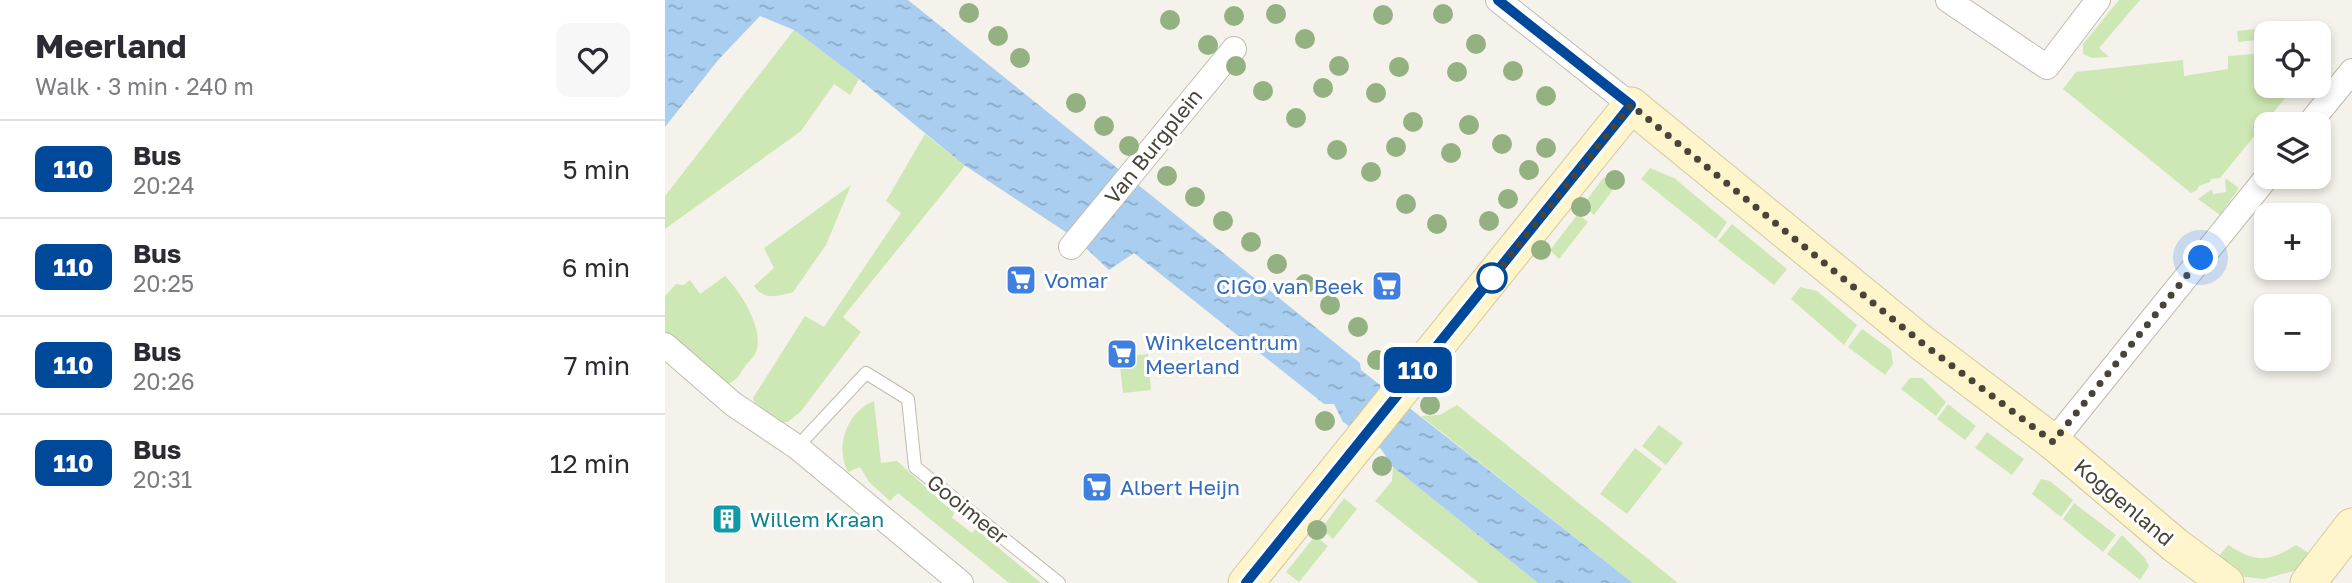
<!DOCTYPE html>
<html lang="en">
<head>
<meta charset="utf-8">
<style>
  :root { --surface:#fff; --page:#f7f7f7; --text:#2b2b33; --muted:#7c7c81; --line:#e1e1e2 }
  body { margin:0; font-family:"Golos Text",sans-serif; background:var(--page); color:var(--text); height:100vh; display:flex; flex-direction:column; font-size:26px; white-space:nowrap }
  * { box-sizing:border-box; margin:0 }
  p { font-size:23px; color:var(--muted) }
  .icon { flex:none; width:38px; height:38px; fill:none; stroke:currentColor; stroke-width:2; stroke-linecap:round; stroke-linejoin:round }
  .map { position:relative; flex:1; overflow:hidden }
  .panel { display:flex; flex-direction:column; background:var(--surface); width:665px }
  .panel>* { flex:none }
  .badge { padding:0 14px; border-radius:10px; font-size:24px; line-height:46px }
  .buttons { position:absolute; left:1589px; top:21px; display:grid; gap:14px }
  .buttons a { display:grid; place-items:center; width:77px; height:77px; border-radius:14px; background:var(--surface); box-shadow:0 4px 10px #0003; font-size:35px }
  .you { position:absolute; width:35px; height:35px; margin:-18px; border:5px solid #fff; border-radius:50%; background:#1a73e8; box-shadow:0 0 0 10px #1a73e833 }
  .map>.badge { position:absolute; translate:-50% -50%; box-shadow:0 0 0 4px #fff }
  .round { display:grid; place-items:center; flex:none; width:74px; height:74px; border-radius:14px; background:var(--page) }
  .overview { display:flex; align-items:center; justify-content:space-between; height:119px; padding:0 35px }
  h1 { font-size:33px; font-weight:700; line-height:52px }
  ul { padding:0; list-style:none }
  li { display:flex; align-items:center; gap:21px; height:98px; padding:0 35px; border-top:2px solid var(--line) }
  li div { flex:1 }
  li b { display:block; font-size:26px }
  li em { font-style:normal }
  li .badge { min-width:77px; font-weight:700; text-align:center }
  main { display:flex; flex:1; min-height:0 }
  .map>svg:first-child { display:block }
  .green { fill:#cde8b4 }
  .water { fill:url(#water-ripples) }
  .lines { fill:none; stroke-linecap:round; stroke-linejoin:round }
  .lane-casing { stroke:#c0bbad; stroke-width:14 }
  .street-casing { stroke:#c0bbad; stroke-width:26 }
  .secondary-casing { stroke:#d4c89b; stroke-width:37 }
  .lane { stroke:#fff; stroke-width:12 }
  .street { stroke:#fff; stroke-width:24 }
  .secondary { stroke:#fef5cc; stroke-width:35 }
  .tree { fill:#94b181 }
  .line-casing { stroke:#fff; stroke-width:16 }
  .line { stroke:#004899; stroke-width:10 }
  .walk { stroke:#494438; stroke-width:7; stroke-dasharray:0 12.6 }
  .stop-dot { fill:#fff; stroke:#004899; stroke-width:3.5 }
  .labels { text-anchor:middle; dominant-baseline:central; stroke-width:6; stroke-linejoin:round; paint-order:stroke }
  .street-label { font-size:21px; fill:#494438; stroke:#fff }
  .shop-label { font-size:21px; fill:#366cbe; stroke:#fff; text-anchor:start }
  .culture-label { font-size:21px; fill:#0d838f; stroke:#fff; text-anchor:start }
</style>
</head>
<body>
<main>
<section class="panel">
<div class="overview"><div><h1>Meerland</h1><p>Walk · 3 min · 240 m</p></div><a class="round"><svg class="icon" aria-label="heart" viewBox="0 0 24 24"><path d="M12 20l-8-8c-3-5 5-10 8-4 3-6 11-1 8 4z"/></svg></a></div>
<ul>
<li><span class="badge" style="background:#004899;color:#fff">110</span><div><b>Bus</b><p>20:24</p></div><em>5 min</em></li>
<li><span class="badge" style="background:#004899;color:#fff">110</span><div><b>Bus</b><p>20:25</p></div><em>6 min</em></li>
<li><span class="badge" style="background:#004899;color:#fff">110</span><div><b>Bus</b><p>20:26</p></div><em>7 min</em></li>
<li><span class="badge" style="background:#004899;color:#fff">110</span><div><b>Bus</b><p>20:31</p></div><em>12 min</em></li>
</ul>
</section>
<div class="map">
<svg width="1687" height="583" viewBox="0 0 1687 583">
  <defs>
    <pattern id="water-ripples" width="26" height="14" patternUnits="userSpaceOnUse" patternTransform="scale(1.75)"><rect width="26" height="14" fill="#a9cef0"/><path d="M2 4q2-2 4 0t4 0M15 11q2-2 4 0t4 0" fill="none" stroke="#8ca9c3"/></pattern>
  </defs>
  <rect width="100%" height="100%" fill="#f5f2eb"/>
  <path class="green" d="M1454,0H1475L1434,48L1444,57L1427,58L1418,54V44Z
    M1636,24L1637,33H1601V39L1573,42L1572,31Z
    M129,30L194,79L185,95L169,84L136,131L0,229V196Z
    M1601,53V86H1630L1555,178L1546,179L1545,182L1534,186L1532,190L1526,193L1398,89L1411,72L1518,60L1519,76L1563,69V56Z
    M260,134L299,165V167L178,317L196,332L136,411L123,422L113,423L90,404L88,398L140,316L159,327L236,213L221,201Z
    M985,168L1009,178L1062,222L1051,239L976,179Z
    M939,177L950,187L929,215L918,205Z
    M1560,178L1574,188L1555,215L1533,199L1547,189L1548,194L1561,192Z
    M186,185L161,245L128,292C114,296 99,301 89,286L109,268L99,248Z
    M913,214L923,222L894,259L885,250Z
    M1067,224L1122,269L1109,285L1053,241Z
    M60,276C75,291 100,329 91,352C90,356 84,361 81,365C75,374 72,381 62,384L0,335V296L11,284L19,285L25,280L35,294Z
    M1135,287L1152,291L1192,325L1179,345L1126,299Z
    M1197,329L1226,350L1228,364L1220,375L1183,347Z
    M483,354L486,390L458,393L454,357Z
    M1245,378H1257L1281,402L1271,416L1236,389Z
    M209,401L216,463L232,461L289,513L287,518L307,533L311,529L376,583H344L233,493L225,501L204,482L195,467L183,472C169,446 183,411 209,401Z
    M1283,404L1311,426L1300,440L1272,419Z
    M792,405L1013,583H968L756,416L775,415Z
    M994,425L1018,443L1001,465L977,446Z
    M1322,432L1359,459L1347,475L1310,448Z
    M970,448L997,469L962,514L935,494Z
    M728,467L873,583H814L710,501L727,481Z
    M1376,479L1385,481L1408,500L1396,517L1367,494Z
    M679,498L692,509L668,539L656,529Z
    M1409,503L1451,535L1438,552L1398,519Z
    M1457,535L1480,558L1484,566L1475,580L1442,554Z
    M650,536L663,546L634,582L621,572Z
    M1563,545C1591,563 1603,562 1631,545L1647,555L1629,571L1599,579L1571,576L1551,560Z"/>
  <path class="water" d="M0,0H243L695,363L696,370L968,583H873L728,467L716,449L678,422L669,404H659L469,253L444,270L410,238L299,165L194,79L129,30L95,16L54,59L0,127Z"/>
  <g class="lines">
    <g class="lane-casing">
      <path id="lane" d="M132,447L201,373L243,399L250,467L394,583"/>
    </g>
    <g class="street-casing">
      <path id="street" d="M833,0L966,105
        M1283,0L1382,67L1433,0
        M1644,124L1687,71
        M406,247L569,49
        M0,345L68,404L132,447L296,583
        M1388,442L1602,177"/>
    </g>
    <g class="secondary-casing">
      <path id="secondary" d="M581,583L966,105L1257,343L1388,442L1510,545L1561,583
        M1643,583L1687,526"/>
    </g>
    <use href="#lane" class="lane"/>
    <use href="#street" class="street"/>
    <use href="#secondary" class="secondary"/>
  </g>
  <g class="tree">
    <circle cx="304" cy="13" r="10"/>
    <circle cx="611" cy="14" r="10"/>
    <circle cx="778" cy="14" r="10"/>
    <circle cx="718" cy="15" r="10"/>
    <circle cx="569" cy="16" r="10"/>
    <circle cx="505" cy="20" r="10"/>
    <circle cx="333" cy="36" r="10"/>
    <circle cx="640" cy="39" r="10"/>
    <circle cx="811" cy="44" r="10"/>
    <circle cx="543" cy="45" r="10"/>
    <circle cx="355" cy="58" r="10"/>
    <circle cx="571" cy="66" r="10"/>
    <circle cx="674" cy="66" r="10"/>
    <circle cx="734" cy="67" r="10"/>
    <circle cx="848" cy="71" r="10"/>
    <circle cx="792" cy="72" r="10"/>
    <circle cx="658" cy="88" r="10"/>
    <circle cx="598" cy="91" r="10"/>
    <circle cx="711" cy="93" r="10"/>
    <circle cx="881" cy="96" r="10"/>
    <circle cx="411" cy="103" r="10"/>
    <circle cx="631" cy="118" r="10"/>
    <circle cx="748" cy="122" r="10"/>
    <circle cx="804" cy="125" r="10"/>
    <circle cx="439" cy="126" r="10"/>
    <circle cx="837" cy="144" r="10"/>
    <circle cx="464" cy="146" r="10"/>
    <circle cx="731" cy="147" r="10"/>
    <circle cx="881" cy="148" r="10"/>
    <circle cx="672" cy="150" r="10"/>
    <circle cx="786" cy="153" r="10"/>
    <circle cx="864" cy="170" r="10"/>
    <circle cx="706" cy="172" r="10"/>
    <circle cx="502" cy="176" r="10"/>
    <circle cx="950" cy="180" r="10"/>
    <circle cx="530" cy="197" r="10"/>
    <circle cx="843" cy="199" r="10"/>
    <circle cx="741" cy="204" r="10"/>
    <circle cx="916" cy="207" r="10"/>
    <circle cx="558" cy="221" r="10"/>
    <circle cx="824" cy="221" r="10"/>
    <circle cx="772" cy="224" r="10"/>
    <circle cx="586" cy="242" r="10"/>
    <circle cx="876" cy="250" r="10"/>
    <circle cx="612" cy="264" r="10"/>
    <circle cx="640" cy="284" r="10"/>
    <circle cx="665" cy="305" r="10"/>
    <circle cx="693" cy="327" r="10"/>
    <circle cx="712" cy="360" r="10"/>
    <circle cx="765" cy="405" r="10"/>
    <circle cx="660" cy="421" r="10"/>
    <circle cx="717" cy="466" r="10"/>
    <circle cx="652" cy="530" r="10"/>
  </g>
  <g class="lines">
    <g class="line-casing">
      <path id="line" d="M581,583L966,105L833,0"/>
    </g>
    <use href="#line" class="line"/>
    <path class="walk" d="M827,278L825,281L966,105L1257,343L1388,442L1536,258"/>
  </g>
  <defs>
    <g id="supermarket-square" transform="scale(1.575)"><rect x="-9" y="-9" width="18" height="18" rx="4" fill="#3f7fe0" stroke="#fff"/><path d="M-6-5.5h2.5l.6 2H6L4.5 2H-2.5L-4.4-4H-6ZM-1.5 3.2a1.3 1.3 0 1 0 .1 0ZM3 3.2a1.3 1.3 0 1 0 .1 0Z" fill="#fff"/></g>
    <g id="building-square" transform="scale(1.575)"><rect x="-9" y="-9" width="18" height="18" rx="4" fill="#0f9aa8" stroke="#fff"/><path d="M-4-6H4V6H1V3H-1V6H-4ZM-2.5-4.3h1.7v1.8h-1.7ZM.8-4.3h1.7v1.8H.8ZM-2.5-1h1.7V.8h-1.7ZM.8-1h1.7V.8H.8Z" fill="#fff"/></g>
  </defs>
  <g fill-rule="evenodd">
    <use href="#supermarket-square" x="356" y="280"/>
    <use href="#supermarket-square" x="722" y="286"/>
    <use href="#supermarket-square" x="457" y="354"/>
    <use href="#supermarket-square" x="432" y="487"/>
    <use href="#building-square" x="62" y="519"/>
  </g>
  <circle class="stop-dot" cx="827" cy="278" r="14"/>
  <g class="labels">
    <g class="street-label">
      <text transform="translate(488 146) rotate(-51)">Van Burgplein</text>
      <text transform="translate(1459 502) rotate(40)">Koggenland</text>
      <text transform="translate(303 509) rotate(39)">Gooimeer</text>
    </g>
    <g class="shop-label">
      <text x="379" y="280">Vomar</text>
      <text x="699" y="286" text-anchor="end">CIGO van Beek</text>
      <text x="480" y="342">Winkelcentrum<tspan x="480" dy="24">Meerland</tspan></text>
      <text x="455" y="487">Albert Heijn</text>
    </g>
    <g class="culture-label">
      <text x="85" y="519">Willem Kraan</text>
    </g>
  </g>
</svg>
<div class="buttons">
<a><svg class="icon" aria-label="locate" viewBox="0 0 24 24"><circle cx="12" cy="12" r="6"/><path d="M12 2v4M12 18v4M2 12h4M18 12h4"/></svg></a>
<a><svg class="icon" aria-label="layers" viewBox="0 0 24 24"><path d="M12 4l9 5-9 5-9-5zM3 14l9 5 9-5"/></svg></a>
<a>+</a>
<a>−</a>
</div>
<div class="you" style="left:1536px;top:258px"></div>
<b class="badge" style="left:753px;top:370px;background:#004899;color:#fff">110</b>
</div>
</main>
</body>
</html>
